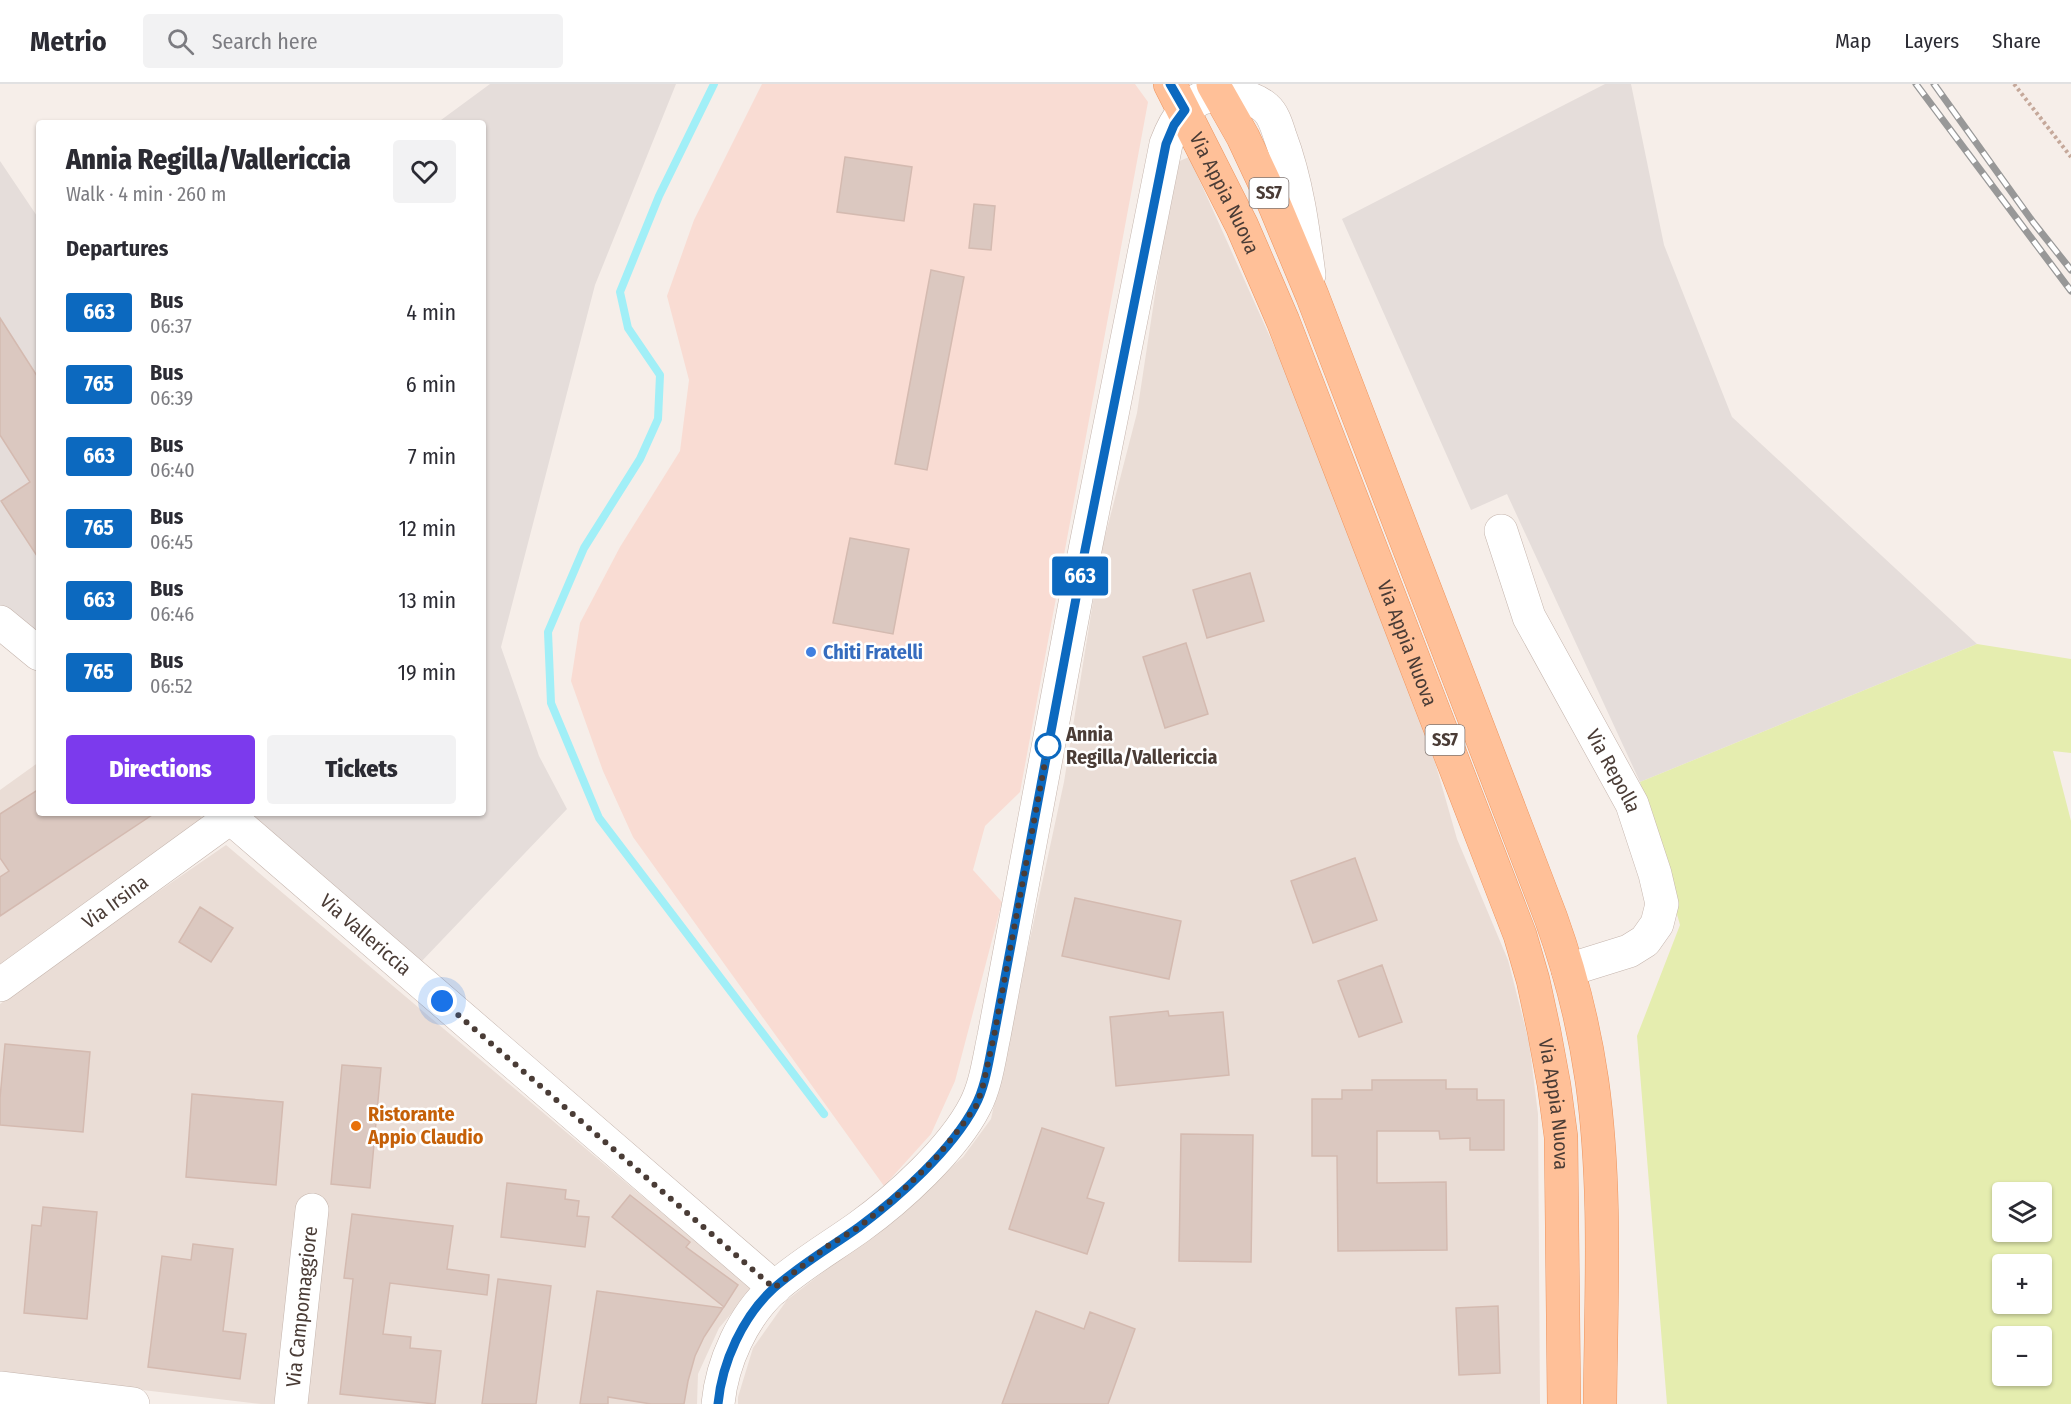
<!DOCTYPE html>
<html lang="en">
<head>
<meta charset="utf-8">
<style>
  :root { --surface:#fff; --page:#f2f2f3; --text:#2b2b33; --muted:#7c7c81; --line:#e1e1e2; --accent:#7c3aed }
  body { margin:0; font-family:"Fira Sans Condensed",sans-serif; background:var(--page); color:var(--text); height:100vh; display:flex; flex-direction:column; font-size:22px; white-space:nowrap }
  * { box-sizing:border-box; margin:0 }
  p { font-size:20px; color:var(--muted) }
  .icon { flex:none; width:33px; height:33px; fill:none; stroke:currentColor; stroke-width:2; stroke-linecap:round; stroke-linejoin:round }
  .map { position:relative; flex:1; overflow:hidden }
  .drawer { position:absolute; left:36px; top:36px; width:450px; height:696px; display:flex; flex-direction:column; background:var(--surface); border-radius:6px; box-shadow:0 2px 4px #0004 }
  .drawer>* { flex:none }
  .badge { padding:0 12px; border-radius:4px; font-size:21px; line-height:39px }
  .buttons { position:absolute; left:1992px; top:1098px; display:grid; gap:12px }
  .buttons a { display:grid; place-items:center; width:60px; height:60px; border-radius:6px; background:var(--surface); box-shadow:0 2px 4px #0004; font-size:30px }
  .you { position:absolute; width:30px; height:30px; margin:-15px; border:4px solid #fff; border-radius:50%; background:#1a73e8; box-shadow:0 0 0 9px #1a73e833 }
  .map>.badge { position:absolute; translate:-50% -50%; box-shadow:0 0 0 3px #fff }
  h2 { padding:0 30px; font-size:22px; line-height:54px }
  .round { display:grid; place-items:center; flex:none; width:63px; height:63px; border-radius:6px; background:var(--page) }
  .head { display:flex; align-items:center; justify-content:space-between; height:102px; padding:0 30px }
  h1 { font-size:28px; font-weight:800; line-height:45px }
  .cta { display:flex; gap:12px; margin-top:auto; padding:12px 30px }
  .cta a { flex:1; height:69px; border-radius:6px; background:var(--accent); color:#fff; font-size:24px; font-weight:800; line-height:69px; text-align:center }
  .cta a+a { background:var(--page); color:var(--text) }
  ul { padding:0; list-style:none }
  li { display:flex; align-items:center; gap:18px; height:72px; padding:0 30px }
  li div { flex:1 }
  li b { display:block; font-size:22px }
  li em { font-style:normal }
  li .badge { min-width:66px; font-weight:700; text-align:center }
  header { display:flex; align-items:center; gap:36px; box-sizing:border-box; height:84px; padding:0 30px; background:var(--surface); border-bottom:2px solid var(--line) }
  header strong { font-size:28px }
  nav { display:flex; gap:33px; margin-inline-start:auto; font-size:21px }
  .search { width:420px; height:54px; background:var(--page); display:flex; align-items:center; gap:15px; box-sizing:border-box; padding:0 21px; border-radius:6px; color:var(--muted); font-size:22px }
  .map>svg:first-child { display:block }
  .residential { fill:#eaddd6 }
  .commercial { fill:#f9dcd3 }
  .industrial { fill:#e5ddda }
  .green { fill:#e5edaf; fill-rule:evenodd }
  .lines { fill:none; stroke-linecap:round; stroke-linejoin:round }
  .stream { stroke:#a1eff7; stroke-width:8 }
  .building { fill:#dbc8c0; stroke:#d4bab0; stroke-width:1.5 }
  .minor-casing { stroke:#c5b5ad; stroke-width:34 }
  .major-casing { stroke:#ee945e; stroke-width:34 }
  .path { stroke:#c5a89a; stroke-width:4; stroke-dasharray:3 3; stroke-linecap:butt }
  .minor { stroke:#fff; stroke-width:33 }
  .major { stroke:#ffc098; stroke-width:33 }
  .rail-casing { stroke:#989898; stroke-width:7 }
  .rail { stroke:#fff; stroke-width:4.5; stroke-dasharray:14; stroke-linecap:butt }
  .line-casing { stroke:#fff; stroke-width:14 }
  .line { stroke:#0c69bf; stroke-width:9 }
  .walk { stroke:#4a3c36; stroke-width:6; stroke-dasharray:0 10.8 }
  .shop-dot { fill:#3f7fe0; stroke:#fff; stroke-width:2 }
  .stop-dot { fill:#fff; stroke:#0c69bf; stroke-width:3 }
  .food-dot { fill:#e8710a; stroke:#fff; stroke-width:2 }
  .labels { text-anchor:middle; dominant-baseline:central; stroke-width:5; stroke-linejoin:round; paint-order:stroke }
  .shield { fill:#fff; stroke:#807672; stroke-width:1.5 }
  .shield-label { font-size:18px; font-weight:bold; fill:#4a3c36 }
  .street-label { font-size:20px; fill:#4a3c36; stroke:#fff }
  .shop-label { font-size:20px; font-weight:bold; fill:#366cbe; stroke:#fff; text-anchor:start }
  .stop-label { font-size:20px; font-weight:bold; fill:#4a3c36; stroke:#fff; text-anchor:start }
  .food-label { font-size:20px; font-weight:bold; fill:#c56008; stroke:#fff; text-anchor:start }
</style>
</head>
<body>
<header>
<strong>Metrio</strong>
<div class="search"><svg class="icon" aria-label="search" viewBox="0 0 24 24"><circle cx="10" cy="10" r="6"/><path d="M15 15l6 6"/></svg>Search here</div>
<nav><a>Map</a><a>Layers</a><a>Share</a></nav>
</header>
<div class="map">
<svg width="2071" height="1320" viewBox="0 0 2071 1320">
  <rect width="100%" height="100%" fill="#f6eee9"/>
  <path class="residential" d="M1189,73L1280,275L1435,678L1457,755L1508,876L1529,958L1538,1030L1540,1320H738V1313L753,1264L787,1216L889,1137L963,1073L991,1035L1064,698L1101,468L1137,329L1175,79Z
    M39,678V729H197L205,737L0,882V706Z
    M226,761L752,1205L719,1244L698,1290L697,1320H261L0,1289V920L98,849Z"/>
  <path class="commercial" d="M762,0H1135L1148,18L1020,708L985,742L973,786L1002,818L955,997L931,1050L884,1102L633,753L603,687L571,597L580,539L620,463L680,367L689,296L667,212L694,136Z"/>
  <path class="industrial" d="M490,0H676L595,201L501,563L539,672L567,725L420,879L243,729H483V39H437Z
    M1605,0H1631L1664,161L1732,333L1977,560L1640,698L1507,410L1471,426L1342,135Z
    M0,77L39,135V557L0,525Z"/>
  <path class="green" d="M1977,560L2071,575V669L2053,667L2071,737V1320H1667L1637,952L1680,841L1640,698ZM2002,1108H2042V1148H2002ZM2002,1180H2042V1220H2002ZM2002,1252H2042V1292H2002Z"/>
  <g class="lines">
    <path class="stream" d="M714,0L659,112L620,208L628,244L660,291L658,335L640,375L584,464L548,548L551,619L599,734L824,1030"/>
  </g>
  <path class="building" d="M845,73L912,83L904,137L837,128Z
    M974,120L995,122L991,166L969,164Z
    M931,186L964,193L927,386L895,380Z
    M0,234L39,295V475L1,417L30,398L0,351Z
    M850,454L909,465L893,550L833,539Z
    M1250,489L1264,537L1207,554L1193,506Z
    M1186,559L1208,630L1165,644L1143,573Z
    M39,705V729H155L0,832V793L9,787L0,774V730Z
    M1355,774L1377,836L1313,859L1291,797Z
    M1075,814L1181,837L1169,895L1062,872Z
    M200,823L233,844L211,878L179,858Z
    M1382,881L1402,938L1359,953L1338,897Z
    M1168,927L1169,932L1223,928L1229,991L1116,1002L1110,933Z
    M5,960L90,968L83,1048L0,1041V1014Z
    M342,981L381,984L370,1104L331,1100Z
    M1372,996H1446V1005H1477V1016H1504V1066H1470V1054L1440,1055L1439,1047H1377V1099L1446,1098L1447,1166L1338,1167L1337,1072H1312V1015H1342V1006H1372Z
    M192,1010L283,1018L276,1101L186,1093Z
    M1042,1044L1104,1064L1087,1114L1104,1119L1087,1170L1009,1145Z
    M1181,1050L1253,1051L1251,1178L1179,1177Z
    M507,1099L566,1106L565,1115L579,1117L577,1132L589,1133L585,1163L501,1153Z
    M630,1111L690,1158L686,1163L738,1201L724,1223L612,1133Z
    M43,1123L97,1128L87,1235L24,1229L32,1141L41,1142Z
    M352,1130L453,1142L447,1185L489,1191L487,1211L390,1199L383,1250L411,1253L410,1264L441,1267L435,1320L340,1310L353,1195L344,1194Z
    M193,1160L233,1165L223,1247L246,1250L240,1295L148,1283L162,1172L191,1176Z
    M498,1195L551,1202L536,1320H482Z
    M597,1207L723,1224L704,1253L695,1272L688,1297L684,1320H651L608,1313V1320H580Z
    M1498,1222L1500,1289L1459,1291L1456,1224Z
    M1036,1227L1084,1245L1090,1228L1135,1245L1108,1320H1002Z"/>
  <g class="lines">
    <g class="minor-casing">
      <g id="minor">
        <path id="s1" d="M1501,447L1529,533L1632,720L1655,790L1662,820L1657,840L1645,857L1629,867L1568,886"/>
        <path d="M0,538L39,570"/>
        <path id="s2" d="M225,729L775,1204"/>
        <path id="s3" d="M0,901L230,734"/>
        <path d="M0,1304L133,1320"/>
        <path id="s4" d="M291,1320L312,1126"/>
        <path d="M718,1320C722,1278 743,1232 774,1204C800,1181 831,1163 859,1143C898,1115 953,1065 975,1022C986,1001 989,975 994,952L1085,466L1166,60C1175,36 1189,11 1219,11C1234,10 1254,13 1266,24C1274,31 1277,43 1280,52C1297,97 1303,144 1309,191"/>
      </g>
    </g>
    <g class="major-casing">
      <g id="major">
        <path id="s5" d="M1170,0L1242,142L1283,237L1520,851L1533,896L1544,947L1554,1001L1561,1053L1564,1320"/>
        <path d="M1213,0L1243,53L1272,115L1312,211L1551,834C1570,887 1584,941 1592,997C1607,1104 1601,1213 1600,1320"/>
      </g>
    </g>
    <path class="path" d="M2014,0L2071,73"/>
    <use href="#minor" class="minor"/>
    <use href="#major" class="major"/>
    <g class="rail-casing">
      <path id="rail" d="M1916,0L2071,207
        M1934,0L2033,138L2071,186"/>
    </g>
    <use href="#rail" class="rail"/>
  </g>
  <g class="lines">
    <g class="line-casing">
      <path id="line" d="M718,1320C722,1278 743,1232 774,1204C800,1181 831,1163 859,1143C898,1114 952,1066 975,1022C986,1002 989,975 994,952L1085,466L1166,60L1174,41L1185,26L1170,0"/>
    </g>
    <use href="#line" class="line"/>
    <path class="walk" d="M442,917L774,1204L828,1162L859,1143L897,1112L936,1074L960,1044L976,1022L982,1006L994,952L1048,662"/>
  </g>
  <circle class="shop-dot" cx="811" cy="568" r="6"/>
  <circle class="stop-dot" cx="1048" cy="662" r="12"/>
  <circle class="food-dot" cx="356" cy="1042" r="6"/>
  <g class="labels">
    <g class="shield">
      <rect x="1249.5" y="94" width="39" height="30" rx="4.5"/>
      <rect x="1425.5" y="641" width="39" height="30" rx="4.5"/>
    </g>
    <g class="shield-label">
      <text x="1269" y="109">SS7</text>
      <text x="1445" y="656">SS7</text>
    </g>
    <g class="street-label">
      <text stroke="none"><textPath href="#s5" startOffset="122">Via Appia Nuova</textPath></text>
      <text stroke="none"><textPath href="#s5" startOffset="608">Via Appia Nuova</textPath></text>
      <text stroke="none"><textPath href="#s1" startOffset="266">Via Repolla</textPath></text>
      <text stroke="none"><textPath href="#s3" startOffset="142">Via Irsina</textPath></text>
      <text stroke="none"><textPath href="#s2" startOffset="186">Via Vallericcia</textPath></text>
      <text stroke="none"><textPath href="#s5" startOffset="1094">Via Appia Nuova</textPath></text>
      <text stroke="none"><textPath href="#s4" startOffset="98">Via Campomaggiore</textPath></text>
    </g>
    <g class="shop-label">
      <text x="823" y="568">Chiti Fratelli</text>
    </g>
    <g class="stop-label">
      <text x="1066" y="650">Annia<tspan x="1066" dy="23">Regilla/Vallericcia</tspan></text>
    </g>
    <g class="food-label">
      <text x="368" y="1030">Ristorante<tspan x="368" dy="23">Appio Claudio</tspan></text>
    </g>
  </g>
</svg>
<div class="buttons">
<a><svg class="icon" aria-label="layers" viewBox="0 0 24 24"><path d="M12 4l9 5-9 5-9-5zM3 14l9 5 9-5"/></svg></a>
<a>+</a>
<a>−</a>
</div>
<div class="you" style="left:442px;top:917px"></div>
<b class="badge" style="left:1080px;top:492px;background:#0c69bf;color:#fff">663</b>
<section class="drawer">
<div class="head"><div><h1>Annia Regilla/Vallericcia</h1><p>Walk · 4 min · 260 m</p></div><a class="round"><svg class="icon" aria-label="heart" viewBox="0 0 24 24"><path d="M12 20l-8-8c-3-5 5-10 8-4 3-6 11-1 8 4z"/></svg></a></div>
<h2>Departures</h2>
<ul>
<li><span class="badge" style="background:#0c69bf;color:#fff">663</span><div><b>Bus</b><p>06:37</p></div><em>4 min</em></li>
<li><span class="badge" style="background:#0c69bf;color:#fff">765</span><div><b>Bus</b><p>06:39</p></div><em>6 min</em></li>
<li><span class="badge" style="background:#0c69bf;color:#fff">663</span><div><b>Bus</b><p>06:40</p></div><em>7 min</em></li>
<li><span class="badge" style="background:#0c69bf;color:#fff">765</span><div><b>Bus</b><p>06:45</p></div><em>12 min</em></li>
<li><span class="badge" style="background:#0c69bf;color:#fff">663</span><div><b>Bus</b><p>06:46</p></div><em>13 min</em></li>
<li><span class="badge" style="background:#0c69bf;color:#fff">765</span><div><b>Bus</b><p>06:52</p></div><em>19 min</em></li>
</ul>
<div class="cta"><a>Directions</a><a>Tickets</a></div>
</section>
</div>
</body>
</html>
